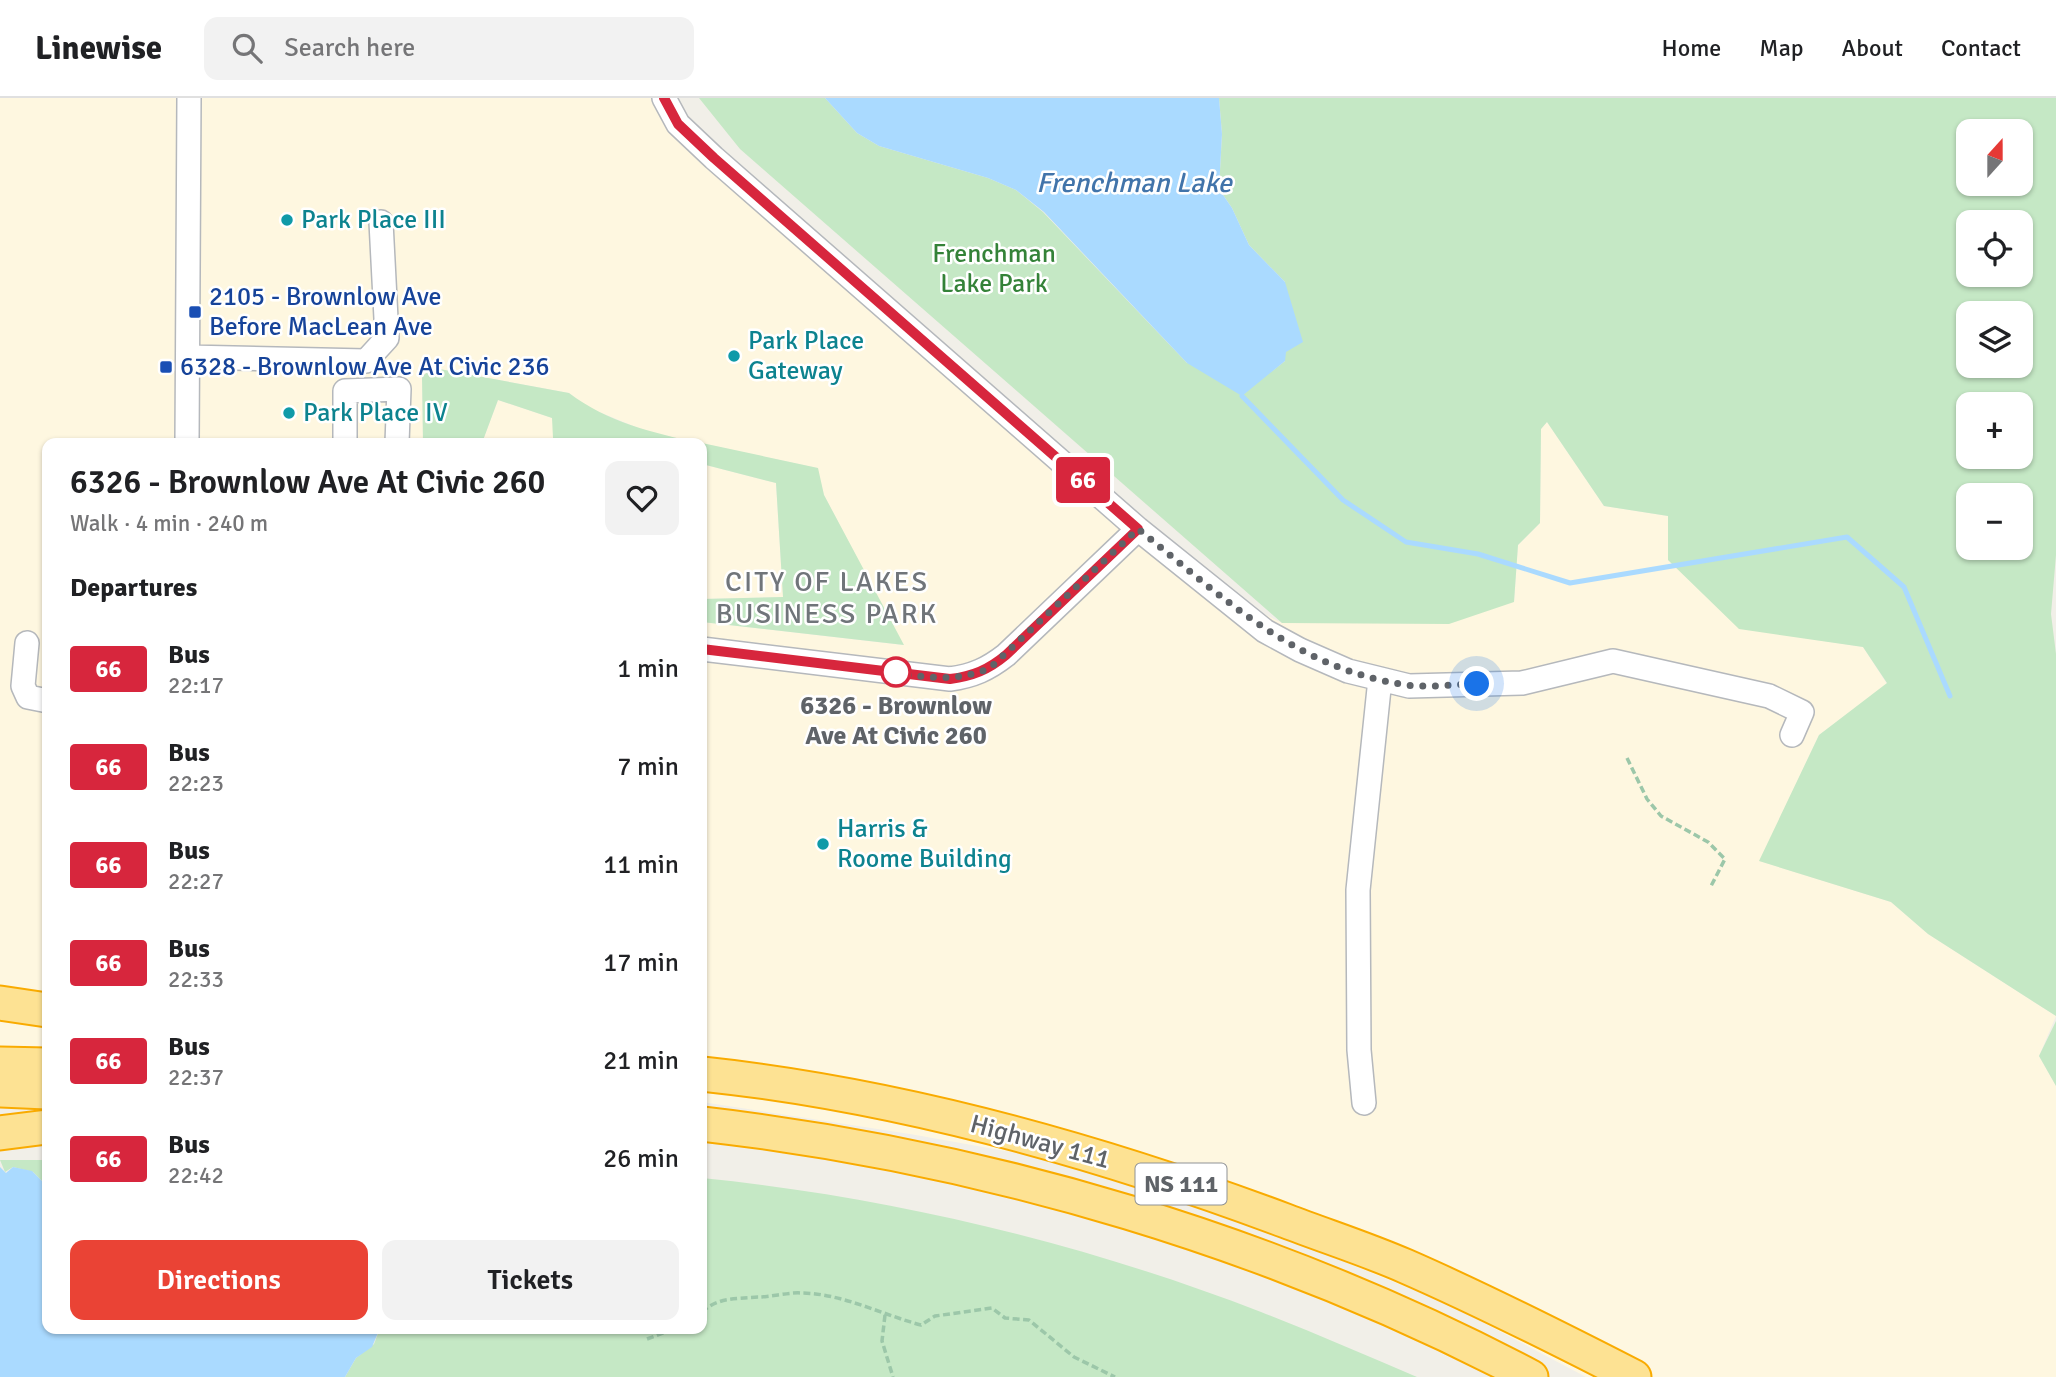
<!DOCTYPE html>
<html lang="en">
<head>
<meta charset="utf-8">
<style>
  :root { --surface:#fff; --page:#f2f2f2; --text:#202124; --muted:#757577; --line:#e0e0e0; --accent:#ea4335 }
  body { margin:0; font-family:Signika,sans-serif; background:var(--page); color:var(--text); height:100vh; display:flex; flex-direction:column; font-size:26px; white-space:nowrap }
  * { box-sizing:border-box; margin:0 }
  p { font-size:23px; color:var(--muted) }
  .icon { flex:none; width:38px; height:38px; fill:none; stroke:currentColor; stroke-width:2; stroke-linecap:round; stroke-linejoin:round }
  .map { position:relative; flex:1; overflow:hidden }
  .drawer { position:absolute; left:42px; top:340px; width:665px; height:896px; display:flex; flex-direction:column; background:var(--surface); border-radius:14px; box-shadow:0 2px 5px #0004 }
  .drawer>* { flex:none }
  .badge { padding:0 14px; border-radius:5px; font-size:24px; line-height:46px }
  .needle { width:46px; rotate:21deg }
  .fabs { position:absolute; left:1956px; top:21px; display:grid; gap:14px }
  .fabs a { display:grid; place-items:center; width:77px; height:77px; border-radius:14px; background:var(--surface); box-shadow:0 2px 5px #0004; font-size:35px }
  .you { position:absolute; width:35px; height:35px; margin:-18px; border:5px solid #fff; border-radius:50%; background:#1a73e8; box-shadow:0 0 0 10px #1a73e833 }
  .map>.badge { position:absolute; translate:-50% -50%; box-shadow:0 0 0 4px #fff }
  h2 { padding:0 28px; font-size:26px; line-height:63px }
  .round { display:grid; place-items:center; flex:none; width:74px; height:74px; border-radius:14px; background:var(--page) }
  .head { display:flex; align-items:center; justify-content:space-between; height:119px; padding:0 28px }
  h1 { font-size:33px; font-weight:600; line-height:52px }
  .primary-button { display:flex; gap:14px; margin-top:auto; padding:14px 28px }
  .primary-button a { flex:1; height:80px; border-radius:14px; background:var(--accent); color:#fff; font-size:28px; font-weight:600; line-height:80px; text-align:center }
  .primary-button a+a { background:var(--page); color:var(--text) }
  ul { padding:0; list-style:none }
  li { display:flex; align-items:center; gap:21px; height:98px; padding:0 28px }
  li div { flex:1 }
  li b { display:block; font-size:26px }
  li em { font-style:normal }
  li .badge { min-width:77px; font-weight:700; text-align:center }
  header { display:flex; align-items:center; gap:42px; box-sizing:border-box; height:98px; padding:0 35px; background:var(--surface); border-bottom:2px solid var(--line) }
  header strong { font-size:33px }
  nav { display:flex; gap:38px; margin-inline-start:auto; font-size:24px }
  .search { width:490px; height:63px; background:var(--page); display:flex; align-items:center; gap:18px; box-sizing:border-box; padding:0 24px; border-radius:14px; color:var(--muted); font-size:26px }
  .map>svg:first-child { display:block }
  .commercial { fill:#fef7e0 }
  .green { fill:#c5e8c5; fill-rule:evenodd }
  .water { fill:#aadaff }
  .lines { fill:none; stroke-linecap:round; stroke-linejoin:round }
  .stream { stroke:#aadaff; stroke-width:5 }
  .minor-casing { stroke:#b5b8bc; stroke-width:26 }
  .highway-casing { stroke:#f9ab00; stroke-width:37 }
  .path { stroke:#9cc7a9; stroke-width:3.5; stroke-dasharray:7 3.5; stroke-linecap:butt }
  .minor { stroke:#fff; stroke-width:23 }
  .highway { stroke:#fde293; stroke-width:33 }
  .line-casing { stroke:#fff; stroke-width:16 }
  .line { stroke:#d7263d; stroke-width:10 }
  .walk { stroke:#5f6368; stroke-width:7; stroke-dasharray:0 12.6 }
  .culture-dot { fill:#0f9aa8; stroke:#fff; stroke-width:2.5 }
  .transit-dot { fill:#1a4fb4; stroke:#fff; stroke-width:2.5 }
  .stop-dot { fill:#fff; stroke:#d7263d; stroke-width:3.5 }
  .labels { text-anchor:middle; dominant-baseline:central; stroke-width:5; stroke-linejoin:round; paint-order:stroke }
  .shield { fill:#fff; stroke:#8f9295; stroke-width:2 }
  .shield-label { font-size:24px; font-weight:bold; fill:#5f6368 }
  .culture-label { font-size:26px; fill:#0d838f; stroke:#fff; text-anchor:start }
  .park-label { font-size:26px; fill:#348238; stroke:#fff }
  .transit-label { font-size:26px; fill:#164399; stroke:#fff; text-anchor:start }
  .stop-label { font-size:26px; font-weight:bold; fill:#5f6368; stroke:#fff }
  .street-label { font-size:26px; fill:#5f6368; stroke:#fff }
  .water-label { font-size:28px; font-style:italic; fill:#4174aa; stroke:#fff }
  .neighbourhood-label { font-size:28px; letter-spacing:2px; fill:#70757a; stroke:#fff }
</style>
</head>
<body>
<header>
<strong>Linewise</strong>
<div class="search"><svg class="icon" aria-label="search" viewBox="0 0 24 24"><circle cx="10" cy="10" r="6"/><path d="M15 15l6 6"/></svg>Search here</div>
<nav><a>Home</a><a>Map</a><a>About</a><a>Contact</a></nav>
</header>
<div class="map">
<svg width="2056" height="1279" viewBox="0 0 2056 1279">
  <rect width="100%" height="100%" fill="#f1efe8"/>
  <path class="commercial" d="M0,0H658L1184,477L1282,525L1514,504L1518,447L1540,425L1541,331L1547,324L1604,408L1668,418V462L1739,530L1863,549L1887,586L1819,637L1760,763L1891,804L1928,836L2056,918L2039,958L2056,988V1279H1586L1448,1206L1124,1074L910,1036L702,1004V524L903,547L824,397L817,370L648,334L587,309L569,295L434,270L422,278L423,345H47V972L0,973Z
    M498,302L552,320L572,345H482Z
    M702,366L776,385L783,499L702,501Z"/>
  <path class="green" d="M699,0H825L857,35L879,48L988,80L1016,92L1043,114L1187,265L1271,274L1285,263V184L1249,147L1232,110L1219,91L1222,36L1219,0H2056V457L2051,516L2056,556V918L1928,836L1891,804L1759,763L1819,637L1887,585L1863,549L1739,531L1668,462V418L1604,408L1547,324L1541,331L1540,425L1518,447L1514,504L1449,526L1282,525L740,51ZM1969,33H2021V86H1969ZM1969,124H2021V177H1969ZM1969,215H2021V268H1969ZM1969,306H2021V359H1969ZM1969,397H2021V450H1969Z
    M434,270L569,295C607,324 654,335 699,345H572V342L553,340L552,320L498,302L482,345H423L422,278Z
    M702,345L818,370L824,397L904,547L702,524V501L783,499L776,385L702,366Z
    M2056,923V988L2039,958Z
    M0,1062H47V1088L33,1074L13,1069L5,1074Z
    M702,1080C891,1099 1083,1145 1261,1214C1313,1234 1365,1257 1417,1279H345L356,1260L374,1246L380,1230H702Z"/>
  <path class="water" d="M825,0H1219L1222,36L1219,91L1232,110L1249,147L1285,184L1303,244L1286,254L1285,263L1242,298L1187,265L1044,114L1016,92L988,80L879,48L857,35Z
    M0,1069L6,1075L13,1069L32,1073L47,1088V1230H380L372,1249L356,1260L345,1279H0Z"/>
  <g class="lines">
    <path class="stream" d="M1242,298L1343,402L1406,444L1478,456L1570,485L1847,439L1904,489L1950,598"/>
    <g class="minor-casing">
      <path id="minor" d="M664,0L678,26L714,60L1138,431L1265,533L1300,552L1348,573L1409,588L1522,585L1613,563L1769,598L1802,614L1792,637
        M188,259L366,263L387,240L381,124
        M187,345L189,0
        M345,345V293L399,291L397,345
        M27,545L23,588L28,599L43,602
        M702,551L950,581C973,578 988,571 1006,557L1138,431
        M1364,1005L1359,952L1358,792L1380,581"/>
    </g>
    <g class="highway-casing">
      <path id="highway" d="M0,905L47,912
        M0,966L47,967
        M702,976C901,997 1099,1053 1286,1123C1325,1138 1366,1151 1405,1168C1483,1202 1558,1240 1634,1279
        M0,992L47,994
        M702,1026C989,1059 1275,1144 1531,1279
        M0,1035L47,1029"/>
    </g>
    <path class="path" d="M1627,660L1647,701L1661,718L1708,744L1725,761L1710,790
      M702,1214C718,1199 736,1201 758,1199C770,1199 791,1194 801,1195C841,1195 883,1217 921,1227L935,1218L992,1210L1005,1220L1029,1222L1074,1259L1115,1279
      M885,1217L882,1243L893,1279
      M647,1241L676,1230"/>
    <use href="#minor" class="minor"/>
    <use href="#highway" class="highway"/>
  </g>
  <g class="lines">
    <g class="line-casing">
      <path id="line" d="M664,0L678,26L714,60L1138,431L1006,557C988,572 973,578 950,581L702,551"/>
    </g>
    <use href="#line" class="line"/>
    <path class="walk" d="M896,574C926,581 960,583 990,570L1138,431C1223,499 1295,571 1407,587C1429,590 1455,586 1477,586"/>
  </g>
  <g class="culture-dot">
    <circle cx="287" cy="122" r="7"/>
    <circle cx="734" cy="258" r="7"/>
    <circle cx="289" cy="315" r="7"/>
    <circle cx="823" cy="746" r="7"/>
  </g>
  <g class="transit-dot">
    <rect x="188" y="207" width="14" height="14" rx="3.5"/>
    <rect x="159" y="262" width="14" height="14" rx="3.5"/>
  </g>
  <circle class="stop-dot" cx="896" cy="574" r="14"/>
  <g class="labels">
    <rect class="shield" x="1135.5" y="1065.5" width="91" height="41" rx="5"/>
    <g class="shield-label">
      <text x="1181" y="1086">NS 111</text>
    </g>
    <g class="culture-label">
      <text x="301" y="122">Park Place III</text>
      <text x="748" y="243">Park Place<tspan x="748" dy="30">Gateway</tspan></text>
      <text x="303" y="315">Park Place IV</text>
      <text x="837" y="731">Harris &amp;<tspan x="837" dy="30">Roome Building</tspan></text>
    </g>
    <g class="park-label">
      <text x="994" y="156">Frenchman<tspan x="994" dy="30">Lake Park</tspan></text>
    </g>
    <g class="transit-label">
      <text x="209" y="199">2105 - Brownlow Ave<tspan x="209" dy="30">Before MacLean Ave</tspan></text>
      <text x="180" y="269">6328 - Brownlow Ave At Civic 236</text>
    </g>
    <g class="stop-label">
      <text x="896" y="608">6326 - Brownlow<tspan x="896" dy="30">Ave At Civic 260</tspan></text>
    </g>
    <g class="street-label">
      <text transform="translate(1040 1044) rotate(15)">Highway 111</text>
    </g>
    <g class="water-label">
      <text x="1134" y="85">Frenchman Lake</text>
    </g>
    <g class="neighbourhood-label">
      <text x="827" y="484">CITY OF LAKES<tspan x="827" dy="32">BUSINESS PARK</tspan></text>
    </g>
  </g>
</svg>
<div class="fabs">
<a><svg class="needle" viewBox="-14 -14 28 28"><path d="M0-13l5 13h-10z" fill="#e53935"/><path d="M0 13l5-13h-10z" fill="#757577"/></svg></a>
<a><svg class="icon" aria-label="locate" viewBox="0 0 24 24"><circle cx="12" cy="12" r="6"/><path d="M12 2v4M12 18v4M2 12h4M18 12h4"/></svg></a>
<a><svg class="icon" aria-label="layers" viewBox="0 0 24 24"><path d="M12 4l9 5-9 5-9-5zM3 14l9 5 9-5"/></svg></a>
<a>+</a>
<a>−</a>
</div>
<div class="you" style="left:1477px;top:586px"></div>
<b class="badge" style="left:1083px;top:382px;background:#d7263d;color:#fff">66</b>
<section class="drawer">
<div class="head"><div><h1>6326 - Brownlow Ave At Civic 260</h1><p>Walk · 4 min · 240 m</p></div><a class="round"><svg class="icon" aria-label="heart" viewBox="0 0 24 24"><path d="M12 20l-8-8c-3-5 5-10 8-4 3-6 11-1 8 4z"/></svg></a></div>
<h2>Departures</h2>
<ul>
<li><span class="badge" style="background:#d7263d;color:#fff">66</span><div><b>Bus</b><p>22:17</p></div><em>1 min</em></li>
<li><span class="badge" style="background:#d7263d;color:#fff">66</span><div><b>Bus</b><p>22:23</p></div><em>7 min</em></li>
<li><span class="badge" style="background:#d7263d;color:#fff">66</span><div><b>Bus</b><p>22:27</p></div><em>11 min</em></li>
<li><span class="badge" style="background:#d7263d;color:#fff">66</span><div><b>Bus</b><p>22:33</p></div><em>17 min</em></li>
<li><span class="badge" style="background:#d7263d;color:#fff">66</span><div><b>Bus</b><p>22:37</p></div><em>21 min</em></li>
<li><span class="badge" style="background:#d7263d;color:#fff">66</span><div><b>Bus</b><p>22:42</p></div><em>26 min</em></li>
</ul>
<div class="primary-button"><a>Directions</a><a>Tickets</a></div>
</section>
</div>
</body>
</html>
